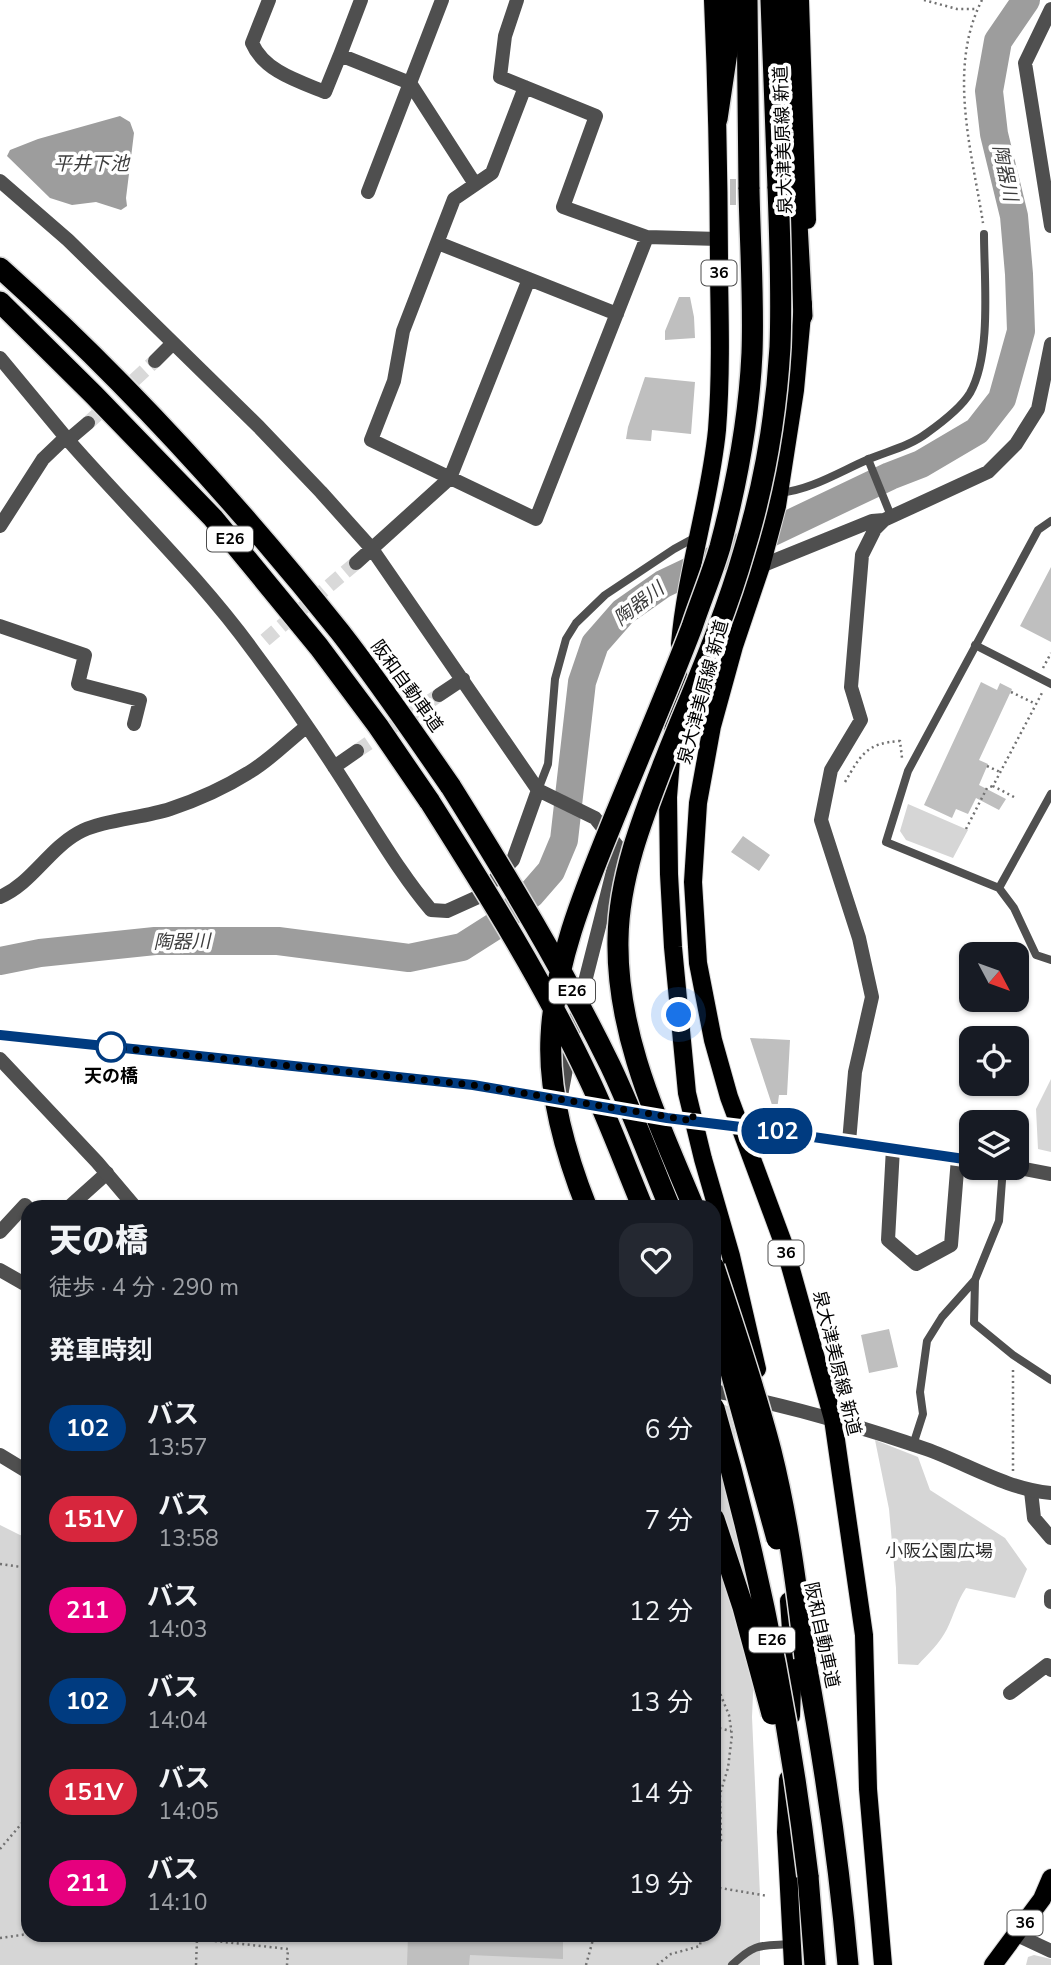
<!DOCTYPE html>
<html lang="ja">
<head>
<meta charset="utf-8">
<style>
  :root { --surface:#171b24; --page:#242831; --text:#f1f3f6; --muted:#9ea1a6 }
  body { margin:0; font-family:"Nunito Sans","Noto Sans JP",sans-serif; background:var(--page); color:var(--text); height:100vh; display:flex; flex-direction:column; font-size:26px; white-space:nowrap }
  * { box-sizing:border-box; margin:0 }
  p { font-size:23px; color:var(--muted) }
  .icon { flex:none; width:38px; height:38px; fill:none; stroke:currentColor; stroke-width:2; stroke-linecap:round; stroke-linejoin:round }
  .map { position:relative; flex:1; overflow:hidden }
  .panel { position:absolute; left:21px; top:1200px; width:700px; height:742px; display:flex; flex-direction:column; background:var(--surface); border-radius:21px; box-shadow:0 2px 5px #0004 }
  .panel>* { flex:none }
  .badge { padding:0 14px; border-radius:23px; font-size:24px; line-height:46px }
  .needle { width:46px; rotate:131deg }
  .controls { position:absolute; left:959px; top:942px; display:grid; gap:14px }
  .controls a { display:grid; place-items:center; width:70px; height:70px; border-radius:14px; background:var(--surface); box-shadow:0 2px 5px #0004; font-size:35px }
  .you { position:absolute; width:35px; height:35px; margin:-18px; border:5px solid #fff; border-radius:50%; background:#1a73e8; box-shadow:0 0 0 10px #1a73e833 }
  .map>.badge { position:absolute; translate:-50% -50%; box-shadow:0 0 0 4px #fff }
  h2 { padding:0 28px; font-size:26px; line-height:63px }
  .round { display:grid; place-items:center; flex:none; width:74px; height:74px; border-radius:21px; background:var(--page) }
  .overview { display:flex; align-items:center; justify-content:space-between; height:119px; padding:0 28px }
  h1 { font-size:33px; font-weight:800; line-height:52px }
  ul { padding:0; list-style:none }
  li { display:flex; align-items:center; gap:21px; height:91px; padding:0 28px }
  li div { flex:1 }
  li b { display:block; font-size:26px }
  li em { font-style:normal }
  li .badge { min-width:77px; font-weight:700; text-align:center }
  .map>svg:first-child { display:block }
  .green { fill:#d6d6d6 }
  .water { fill:#9d9d9d }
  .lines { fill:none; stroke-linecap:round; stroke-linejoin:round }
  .river { stroke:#9d9d9d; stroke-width:28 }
  .building { fill:#bfbfbf }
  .minor-tunnel { stroke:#d9d9d9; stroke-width:14; stroke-dasharray:14 7; stroke-linecap:butt }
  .primary-casing { stroke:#dbdbdb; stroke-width:20 }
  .trunk-casing { stroke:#dbdbdb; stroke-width:22 }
  .motorway-casing { stroke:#dbdbdb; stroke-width:24 }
  .path { stroke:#717171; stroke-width:2.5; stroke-dasharray:2 3.5; stroke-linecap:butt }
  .service { stroke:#4f4f4f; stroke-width:8 }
  .minor { stroke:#4f4f4f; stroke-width:14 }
  .tertiary { stroke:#4f4f4f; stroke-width:14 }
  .primary { stroke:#000; stroke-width:18 }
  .trunk { stroke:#000; stroke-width:19 }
  .motorway { stroke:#000; stroke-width:21 }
  .motorway-bridge-casing { stroke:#dbdbdb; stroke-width:24; stroke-linecap:butt }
  .motorway-bridge { stroke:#000; stroke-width:21 }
  .line-casing { stroke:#fff; stroke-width:16 }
  .line { stroke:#003b80; stroke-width:10 }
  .walk { stroke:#000; stroke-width:7; stroke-dasharray:0 12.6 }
  .stop-dot { fill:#fff; stroke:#003b80; stroke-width:3.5 }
  .labels { text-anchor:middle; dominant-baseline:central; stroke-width:7; stroke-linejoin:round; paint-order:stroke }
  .shield { fill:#fff; stroke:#4c4c4c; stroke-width:2 }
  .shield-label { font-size:16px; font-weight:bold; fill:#000 }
  .street-label { font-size:18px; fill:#000; stroke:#fff }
  .stop-label { font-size:18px; font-weight:bold; fill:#000; stroke:#fff }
  .park-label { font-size:18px; fill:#2d2d2d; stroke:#fff }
  .water-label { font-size:19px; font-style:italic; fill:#3e3e3e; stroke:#fff }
</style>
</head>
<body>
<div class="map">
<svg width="1051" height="1965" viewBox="0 0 1051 1965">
  <rect width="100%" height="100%" fill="#fff"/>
  <path class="green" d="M908,804L968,830L953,858L906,840L900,831Z
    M1051,1079V1152L1038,1149L1036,1109Z
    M714,1403L728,1406L735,1432L756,1623L752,1717L760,1895V1965H0V1525L20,1535L28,1536V1936H714Z
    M875,1440L918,1457L930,1490L1005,1538L1027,1569L1015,1598L966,1588C957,1601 954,1615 947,1629C940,1643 928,1654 918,1665L898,1664L896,1588L889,1509Z
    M1034,1955L1051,1959V1965H1026L1028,1957Z"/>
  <path class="water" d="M120,116L130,122L134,133L126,198L127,206L121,210L96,202L72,205L50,198L7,156L10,150L38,139Z"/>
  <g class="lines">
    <path class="river" d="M0,961L40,953L155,941H278L409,958L462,947L495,926L531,894L551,871L564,840L582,682L595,644L623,612L663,584L890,476L921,464L977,431L1002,399L1021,331L1019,274L1014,216L994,134L989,91L998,41L1026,0"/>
  </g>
  <path class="building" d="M730,179H736V205H730Z
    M679,297H690L694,317L695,338L665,340V331Z
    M645,377L695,382L691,434L652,430L651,441L626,439L628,427Z
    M1051,567V642L1020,626Z
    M981,682L997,690L1000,683L1012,689L979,760L988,764L979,785L1006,799L999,810L976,798L968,814L956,809L952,818L924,805Z
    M743,836L770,855L759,871L731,852Z
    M750,1038L790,1040L787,1095H779L776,1117Z
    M889,1329L898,1367L869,1373L861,1335Z
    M408,1936H563V1959L470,1955L469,1965H407Z"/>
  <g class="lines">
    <path class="minor-tunnel" d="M88,423L155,361
      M265,640L356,563
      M357,751L439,695"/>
    <g class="primary-casing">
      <path id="primary" d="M800,0L807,220
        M803,304L795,390L777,506L761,566L734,646L712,726L698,803L693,882L698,963L713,1040L729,1097L785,1248L833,1419L864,1635L868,1789L883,1965
        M680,644C686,572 710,502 717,430C721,379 720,327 719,276C719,184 717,92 713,0
        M678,672L668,797L669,874L673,947L687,1093L703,1159L731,1256L757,1369
        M789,1601L793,1658L791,1716
        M788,1779L786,1832L793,1965
        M993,1965L1042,1899L1051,1878"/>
    </g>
    <g class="trunk-casing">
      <path id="trunk" d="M786,0L803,316
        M718,119L731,32L730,0"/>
    </g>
    <g class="motorway-casing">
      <path id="motorway" d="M747,0L749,189
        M771,0L778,188
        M0,268C124,379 236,502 340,632C379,682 415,735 451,787
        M0,302L94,395L213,518L319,647L378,726L430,802
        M805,1658C824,1760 839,1861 848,1965
        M808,1876L815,1965"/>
    </g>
    <path class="path" d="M924,0L957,9H976
      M982,0C947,68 972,152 983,223
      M1043,668L1051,653
      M1011,692L1036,704
      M987,766L1000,772
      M845,782C861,755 866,743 900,741L902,758
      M1014,797L993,786L1043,691
      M966,829L987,788L993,786
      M1013,1471V1369
      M0,1564L28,1568
      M714,1679L729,1715L732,1735L728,1768L720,1794L721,1840L714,1871
      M714,1727L731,1731
      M0,1849L28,1816
      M714,1887L768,1896
      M86,1936L197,1939L198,1936
      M0,1938L28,1934
      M196,1965L197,1939L288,1949L287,1965
      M586,1965L594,1936
      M657,1965L671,1954L700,1946L701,1936"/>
    <path class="service" d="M868,459L891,516
      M779,493C811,490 839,472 869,459C888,451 910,446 927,433C941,423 961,408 970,393C992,354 984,278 984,234
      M1051,521L1038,530L908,771L886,842L999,888L1014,908L1036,955L1051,960
      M975,645L1051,684
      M538,790L548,764L555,679L566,639L576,623L605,595L674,549L696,537
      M999,888L1051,794
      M975,1280L974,1323L1013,1355L1051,1380
      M913,1445L923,1414L920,1392L927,1341L942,1317L975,1280L999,1221L1003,1167
      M732,1965C756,1942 761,1946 792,1944"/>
    <path class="minor" d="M269,0L252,43C264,71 298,81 325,92L340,55L410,83L475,184
      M517,0L505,36L500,77L596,116L563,207L647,237L719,239
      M1051,9L1025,63L1051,226
      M340,55L361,0
      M525,87L492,173L454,199L403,331L394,381L371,440L536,519L647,237
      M0,181L68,240L259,427L321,492L372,549L538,790L595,818L619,848L575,1021L560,1101
      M368,192L442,0
      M438,243L617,314
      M0,358L68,440
      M155,361L173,343
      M88,423L68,440C130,511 199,576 254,652C290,700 324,750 356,801C380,838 403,877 431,910L447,911L478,897L513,860L538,790
      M0,526L43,459L66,437
      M356,563L450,478L529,279
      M761,566L872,521L884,520
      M0,626L85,655L78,684L140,700L134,724
      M439,695L463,679
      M334,767L357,751
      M0,897C31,884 48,850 78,833C101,820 143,818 170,809C197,800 224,788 248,773C269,761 287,742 306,727
      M849,1142L855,1072L872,997L859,938L821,820L831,770L861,720L851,687L862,555L875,529L884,520L988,472L1016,444L1038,409L1051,344
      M893,1148L888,1240L916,1264L951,1245L958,1158
      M68,1208L107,1173
      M0,1232L25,1205L28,1208
      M0,1270L28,1286
      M0,1455L28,1472
      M1031,1491L1034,1518L1051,1538
      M1051,1596V1602
      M1010,1693L1047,1665L1051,1670
      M1017,1935L1051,1951"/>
    <path class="tertiary" d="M0,1035L473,1085L667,1118L765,1130L971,1160
      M0,1059L97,1162L136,1208
      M1014,1167L1051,1174
      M714,1391C786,1405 856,1425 926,1449C968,1464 1006,1489 1051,1493"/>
    <use href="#primary" class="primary"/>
    <use href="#trunk" class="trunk"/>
    <use href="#motorway" class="motorway"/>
    <g class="motorway-bridge-casing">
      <path id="motorway-bridge" d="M451,787C508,878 563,969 610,1065C632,1111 650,1160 670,1208
        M430,802C487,892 544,983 589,1079C609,1121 625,1165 643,1208
        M587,1208C566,1155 548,1094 551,1037C554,966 583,894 610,828C637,761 666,695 692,627C701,600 712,574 720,547C737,483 749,419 752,353C754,299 750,243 749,189
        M694,1208C658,1121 616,1035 618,939C619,875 644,814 667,755C694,688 724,621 744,551C764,486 776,416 780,347C782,294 780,241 778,188
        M714,1267C734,1328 755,1389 771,1451C788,1519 797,1588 805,1658
        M714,1322L729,1365L777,1539
        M714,1408C759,1562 789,1717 808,1876
        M714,1519L743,1607L772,1714"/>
    </g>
    <use href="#motorway-bridge" class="motorway-bridge"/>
  </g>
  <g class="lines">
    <g class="line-casing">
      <path id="line" d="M0,1035L473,1085L667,1118L765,1130L971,1160"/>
    </g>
    <use href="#line" class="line"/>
    <path class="walk" d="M111,1047L473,1085L694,1121L687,1093L679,1015"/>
  </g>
  <circle class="stop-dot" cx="111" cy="1047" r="14"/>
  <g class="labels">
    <g class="shield">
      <rect x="701.5" y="260.5" width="35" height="25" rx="5"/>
      <rect x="207" y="526.5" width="46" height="25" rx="5"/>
      <rect x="549" y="978.5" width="46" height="25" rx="5"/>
      <rect x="768.5" y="1240.5" width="35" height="25" rx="5"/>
      <rect x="749" y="1627.5" width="46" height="25" rx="5"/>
      <rect x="1007.5" y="1910.5" width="35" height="25" rx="5"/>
    </g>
    <g class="shield-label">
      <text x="719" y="273">36</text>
      <text x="230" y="539">E26</text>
      <text x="572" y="991">E26</text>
      <text x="786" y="1253">36</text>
      <text x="772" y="1640">E26</text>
      <text x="1025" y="1923">36</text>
    </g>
    <g class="street-label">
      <text transform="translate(783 140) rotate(-92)">泉大津美原線 新道</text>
      <text transform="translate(407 686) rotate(54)">阪和自動車道</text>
      <text transform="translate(703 692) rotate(-75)">泉大津美原線 新道</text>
      <text transform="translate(837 1363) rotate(76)">泉大津美原線 新道</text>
      <text transform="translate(822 1635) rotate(78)">阪和自動車道</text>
    </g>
    <g class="stop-label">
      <text x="111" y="1076">天の橋</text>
    </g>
    <g class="park-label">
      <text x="939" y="1551">小阪公園広場</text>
    </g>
    <g class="water-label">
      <text x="91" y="164">平井下池</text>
      <text transform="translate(1005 173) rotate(78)">陶器川</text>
      <text transform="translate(639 604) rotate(-38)">陶器川</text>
      <text transform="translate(182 942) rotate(-1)">陶器川</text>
    </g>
  </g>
</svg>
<div class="controls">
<a><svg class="needle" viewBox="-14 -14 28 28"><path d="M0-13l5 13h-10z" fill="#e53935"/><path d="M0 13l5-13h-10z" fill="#9ea1a6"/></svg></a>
<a><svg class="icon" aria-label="locate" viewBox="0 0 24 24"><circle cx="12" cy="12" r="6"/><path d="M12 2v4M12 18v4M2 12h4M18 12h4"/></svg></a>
<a><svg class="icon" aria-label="layers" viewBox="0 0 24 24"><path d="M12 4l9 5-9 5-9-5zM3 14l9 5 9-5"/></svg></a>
</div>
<div class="you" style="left:679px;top:1015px"></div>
<b class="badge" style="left:777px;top:1131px;background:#003b80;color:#fff">102</b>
<section class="panel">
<div class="overview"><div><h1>天の橋</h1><p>徒歩 · 4 分 · 290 m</p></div><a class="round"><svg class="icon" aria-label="heart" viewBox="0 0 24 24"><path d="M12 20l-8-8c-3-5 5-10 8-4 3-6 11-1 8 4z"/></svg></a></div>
<h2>発車時刻</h2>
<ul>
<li><span class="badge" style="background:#003b80;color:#fff">102</span><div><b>バス</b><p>13:57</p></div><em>6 分</em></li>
<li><span class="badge" style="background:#d7263d;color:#fff">151V</span><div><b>バス</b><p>13:58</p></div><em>7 分</em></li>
<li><span class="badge" style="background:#e6007e;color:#fff">211</span><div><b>バス</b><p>14:03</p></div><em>12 分</em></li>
<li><span class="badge" style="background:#003b80;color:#fff">102</span><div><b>バス</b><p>14:04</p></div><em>13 分</em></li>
<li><span class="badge" style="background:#d7263d;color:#fff">151V</span><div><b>バス</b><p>14:05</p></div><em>14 分</em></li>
<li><span class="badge" style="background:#e6007e;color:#fff">211</span><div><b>バス</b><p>14:10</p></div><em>19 分</em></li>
</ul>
</section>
</div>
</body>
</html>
